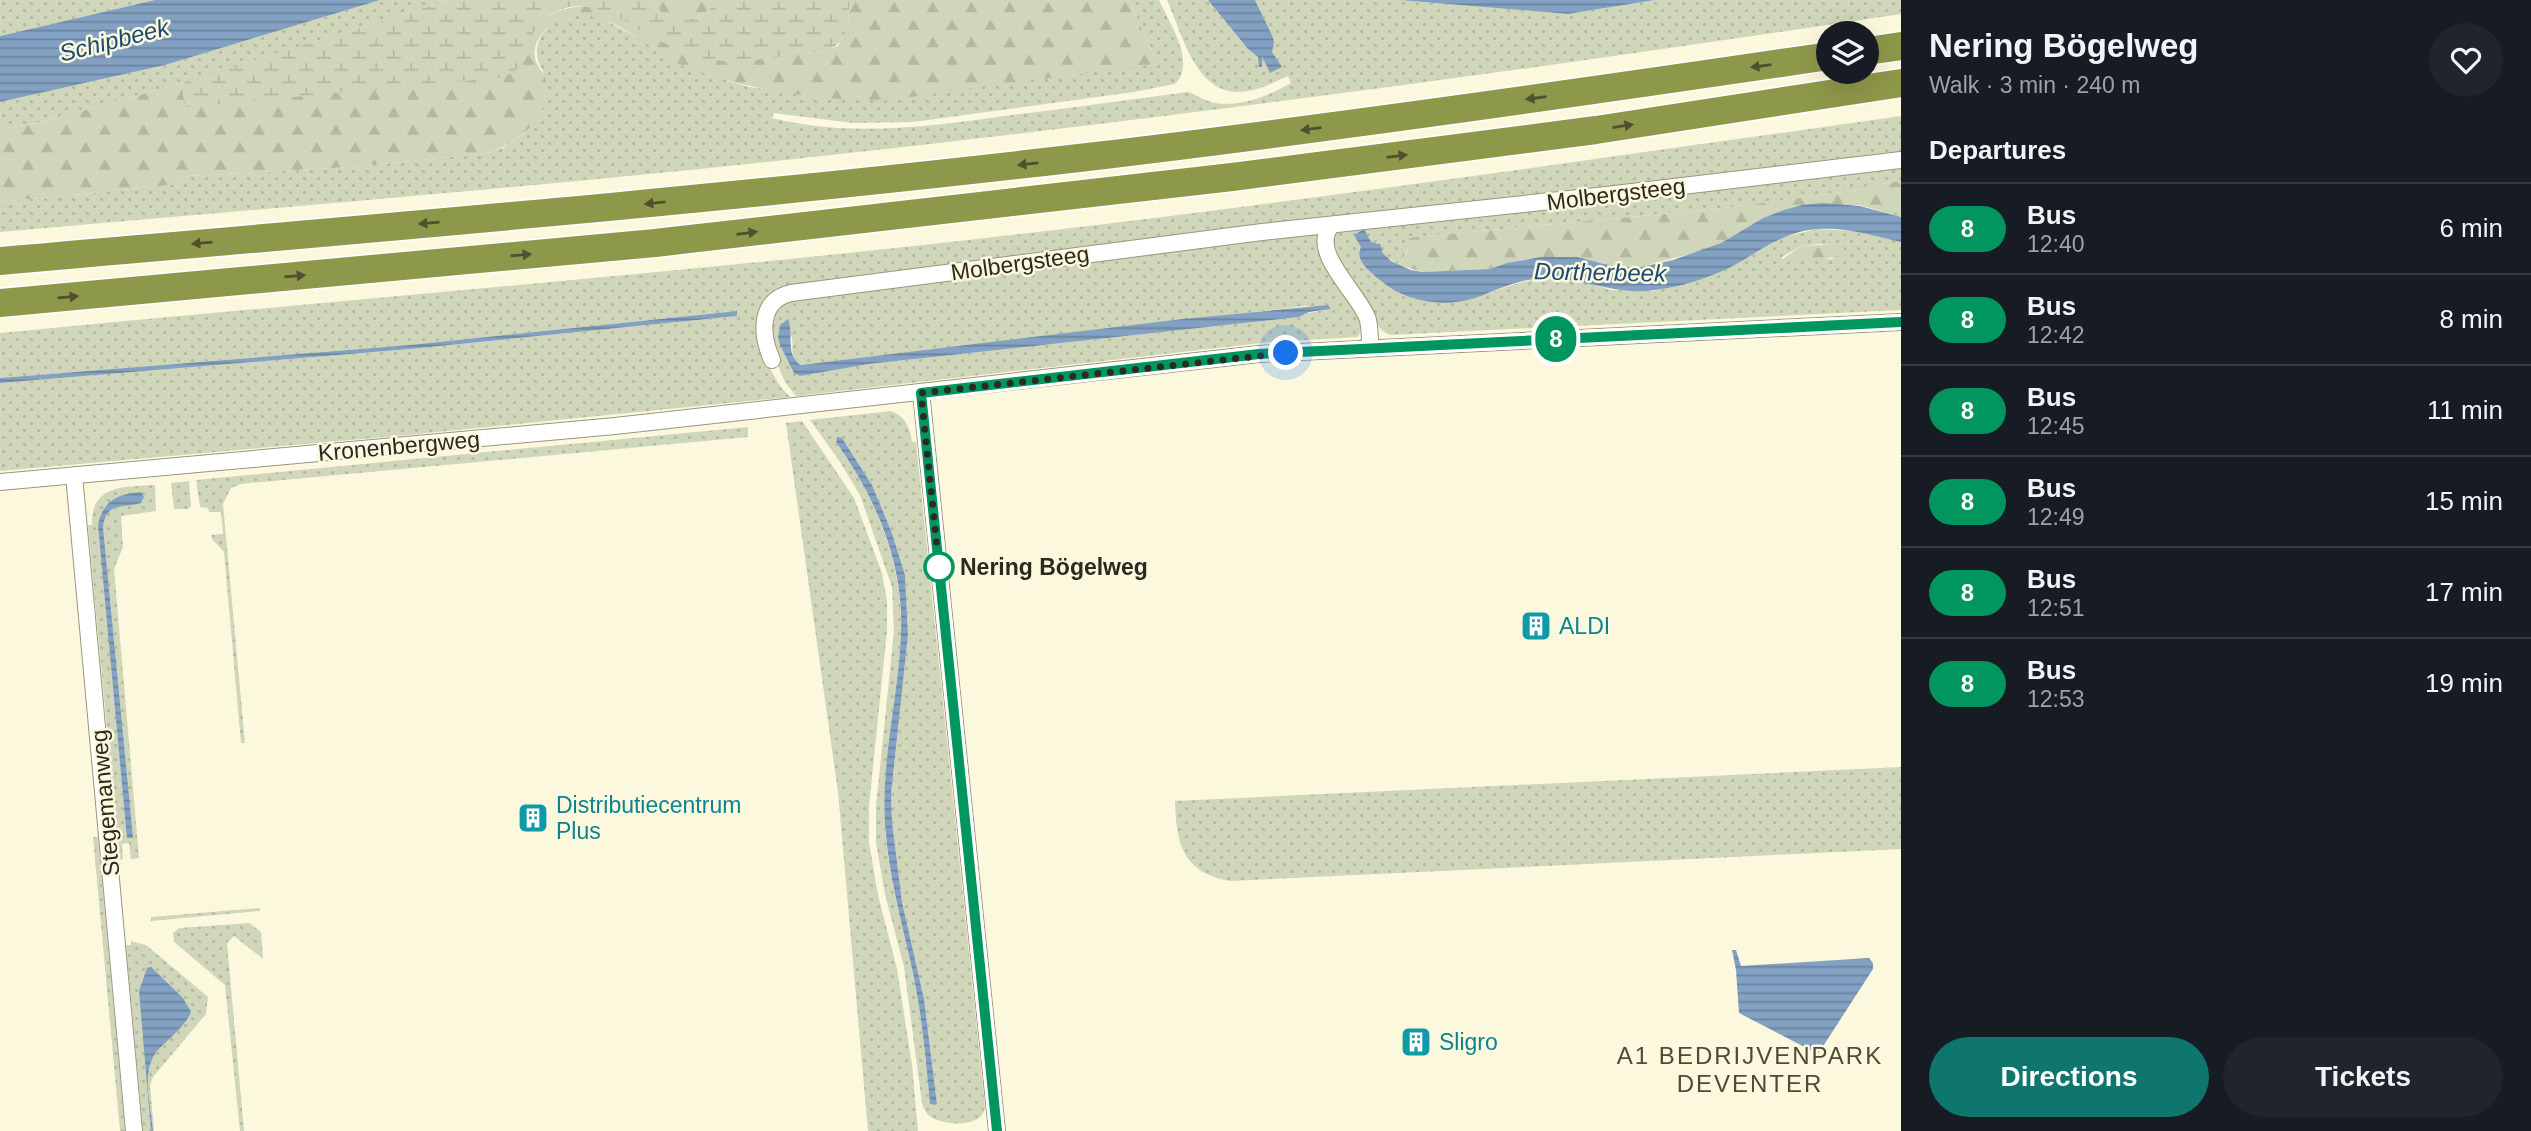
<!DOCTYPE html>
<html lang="en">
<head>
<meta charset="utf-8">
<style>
  :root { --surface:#171b24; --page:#20242c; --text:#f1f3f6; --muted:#9ea1a6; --line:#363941; --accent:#0f766e }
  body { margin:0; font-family:Arial,sans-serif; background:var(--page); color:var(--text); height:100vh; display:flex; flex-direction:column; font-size:26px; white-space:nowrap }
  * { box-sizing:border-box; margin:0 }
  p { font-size:23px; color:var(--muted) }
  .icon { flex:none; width:38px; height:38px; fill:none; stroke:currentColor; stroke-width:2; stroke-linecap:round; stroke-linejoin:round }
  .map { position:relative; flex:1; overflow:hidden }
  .details { display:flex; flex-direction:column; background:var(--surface); width:630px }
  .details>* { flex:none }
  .badge { padding:0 14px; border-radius:23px; font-size:24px; line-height:46px }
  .controls { position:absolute; left:1816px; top:21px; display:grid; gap:14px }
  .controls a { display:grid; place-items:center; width:63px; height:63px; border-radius:50%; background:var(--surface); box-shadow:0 7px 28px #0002; font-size:35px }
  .you { position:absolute; width:35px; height:35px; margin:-18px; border:5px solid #fff; border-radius:50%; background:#1a73e8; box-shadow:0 0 0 10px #1a73e833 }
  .map>.badge { position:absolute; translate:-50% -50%; box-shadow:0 0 0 4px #fff }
  h2 { padding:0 28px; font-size:26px; line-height:63px }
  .round { display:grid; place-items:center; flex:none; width:74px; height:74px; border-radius:37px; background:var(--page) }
  .overview { display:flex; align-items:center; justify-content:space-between; height:119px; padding:0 28px }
  h1 { font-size:33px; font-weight:700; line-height:52px }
  .cta { display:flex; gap:14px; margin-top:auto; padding:14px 28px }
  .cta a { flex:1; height:80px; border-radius:42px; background:var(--accent); color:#fff; font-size:28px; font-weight:700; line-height:80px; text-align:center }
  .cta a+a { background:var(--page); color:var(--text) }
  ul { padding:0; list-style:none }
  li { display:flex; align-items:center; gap:21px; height:91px; padding:0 28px; border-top:2px solid var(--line) }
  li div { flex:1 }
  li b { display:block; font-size:26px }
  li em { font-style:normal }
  li .badge { min-width:77px; font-weight:700; text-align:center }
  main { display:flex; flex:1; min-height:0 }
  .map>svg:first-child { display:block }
  .grass { fill:url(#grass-dots); fill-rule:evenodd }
  .forest { fill:url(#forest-firs) }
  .wetland { fill:url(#wetland-marsh) }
  .water { fill:url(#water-rules) }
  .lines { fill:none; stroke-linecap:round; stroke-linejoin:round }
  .street-casing { stroke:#9a967e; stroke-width:18 }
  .highway-casing { stroke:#fff; stroke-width:31 }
  .street { stroke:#fff; stroke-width:16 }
  .highway { stroke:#8e984a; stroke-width:28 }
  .oneway { fill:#4e502f }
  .line-casing { stroke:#fff; stroke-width:16 }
  .line { stroke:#00965e; stroke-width:10 }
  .walk { stroke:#2c2a20; stroke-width:7; stroke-dasharray:0 12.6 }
  .stop-dot { fill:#fff; stroke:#00965e; stroke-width:3.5 }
  .labels { text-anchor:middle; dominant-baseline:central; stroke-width:5; stroke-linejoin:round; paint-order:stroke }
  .street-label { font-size:23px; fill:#2c2a20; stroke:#fcf8de }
  .stop-label { font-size:23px; font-weight:bold; fill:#2c2a20; stroke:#fcf8de; text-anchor:start }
  .culture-label { font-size:23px; fill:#0d838f; stroke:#fcf8de; text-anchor:start }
  .water-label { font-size:24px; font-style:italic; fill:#1c4974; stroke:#fcf8de }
  .neighbourhood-label { font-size:24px; letter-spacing:2px; fill:#4e4a35; stroke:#fcf8de }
</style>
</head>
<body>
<main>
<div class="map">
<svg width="1901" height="1131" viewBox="0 0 1901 1131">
  <defs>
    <pattern id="grass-dots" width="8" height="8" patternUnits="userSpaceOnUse" patternTransform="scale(1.75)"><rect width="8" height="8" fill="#d0d6b9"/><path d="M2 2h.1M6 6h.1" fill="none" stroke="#b3b89f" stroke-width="1.8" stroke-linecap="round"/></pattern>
    <pattern id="forest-firs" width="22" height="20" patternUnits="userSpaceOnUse" patternTransform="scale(1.75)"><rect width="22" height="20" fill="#d0d6b9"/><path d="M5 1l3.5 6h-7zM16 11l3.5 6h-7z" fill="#b3b89f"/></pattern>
    <pattern id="wetland-marsh" width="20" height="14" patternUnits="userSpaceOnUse" patternTransform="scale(1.75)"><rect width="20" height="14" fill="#d0d6b9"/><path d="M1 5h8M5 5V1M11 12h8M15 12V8" fill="none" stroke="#b3b89f"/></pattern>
    <pattern id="water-rules" width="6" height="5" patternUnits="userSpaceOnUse" patternTransform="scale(1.75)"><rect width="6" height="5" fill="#83a1c2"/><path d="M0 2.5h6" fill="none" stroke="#6b839d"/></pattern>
  </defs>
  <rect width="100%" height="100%" fill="#fcf8de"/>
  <path class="grass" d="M0,0H155L0,36Z
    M380,0H449L183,83L37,123L0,129V102L165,65Z
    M1129,0H1159C1169,23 1197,62 1175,84L1134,92L913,122L853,123L774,113L772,118C852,138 932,126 1012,115C1071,108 1129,100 1188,92C1197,95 1205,101 1215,103C1242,107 1268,96 1291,83L1288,76C1278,80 1268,86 1257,89C1199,107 1185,41 1167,0H1208L1248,49L1258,57L1262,56L1275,70L1281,67L1272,52V35L1255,0H1399L1568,14L1655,0H1901V14C1530,70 1158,120 785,160C524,188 262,209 0,232V202L171,185L188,176L351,167L488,153L503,148L525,133L543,71C523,41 555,11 586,15C592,15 598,18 603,19L706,74L749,87L862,100L923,95L1154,56Z
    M1901,116V153L772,296L769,367L780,386L790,397L408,435L0,471V383L410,349L737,316V311L410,345L0,378V333C329,301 658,275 986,238C1292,203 1596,159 1901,116Z
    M1901,165V181L1867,186L1865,189L1718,209L1414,237L1400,265L1386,257L1377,242L1359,249L1363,264L1471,299L1515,284L1539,278L1577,280L1611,290L1654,291L1730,267L1784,237L1817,229L1854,231L1901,242V310L1390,335C1369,327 1346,273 1334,252L1331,240L1337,230ZM1819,244H1832L1833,259L1818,258L1782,262V257L1802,246Z
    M1316,231L1363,325L1358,337L1270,342L796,396L785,382L773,354L771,311L778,302ZM1306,306L1331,309L1308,313L1299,317L869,364L800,376L794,373L778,337L783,321C785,326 790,333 792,338C794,349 788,357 801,365Z
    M891,411C905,416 910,427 912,442H916L985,1107C983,1128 945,1126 931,1117C926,1114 924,1109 922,1103L904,967L885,894L876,843V806L894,631L892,587L860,495L840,462L810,420ZM842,438L872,485L892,533L905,575L908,635L891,794L892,822L902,902L924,999L937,1103L935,1105L930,1104C926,1061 922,1016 913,973C902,923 887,874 885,823C881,759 900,696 901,633C903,563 876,498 836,442L835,440Z
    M802,421L854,498L882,573L887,601V631L869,806V843L878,895L897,969L912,1065L918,1131H868L838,792L786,423Z
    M748,427V437L241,484L231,488L223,504L245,743H241L224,552L212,539L211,535L223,534L221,512H209L208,508L200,507L196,480Z
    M189,481L191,506L188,509H174L171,483Z
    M155,485L156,511L121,516L123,547L114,569L139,858L131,859L129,843L122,844L123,859L119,860L88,525H92C91,484 124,487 155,485Z
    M1901,767V849L1230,881C1183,873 1176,844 1175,801Z
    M93,837H98L125,1131H120Z
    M260,908V911L151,921V917Z
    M249,923L261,932L263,959L234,936L227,943L244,1131H240L225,985L174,942L173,933L179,928Z
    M131,941L146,945L208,997L206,1014L153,1077L150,1085L154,1131H143L126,945H131Z"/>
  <path class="forest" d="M651,0H717C702,25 665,26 651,0Z
    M850,0H1129L1154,56V61L1149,65C1088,73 1026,81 965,89C931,94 894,101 860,100C812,98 764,91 719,78C705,74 691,70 679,64C645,47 610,8 570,17C552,21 532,37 535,57C536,66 544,72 546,81C552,117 518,143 488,153L351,167L188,176L171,185L0,202V129L37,123L183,83L182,86L519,64C524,53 528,38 535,28C549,8 576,5 598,7L732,60L823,51L838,46L848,23Z
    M1901,181V217L1860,205H1802L1763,218L1721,243L1698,252L1636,268L1604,264L1578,257H1562L1527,259L1490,269L1422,272L1400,265L1408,250L1406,242L1408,239L1414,237L1718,209L1865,189L1866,186Z
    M1832,244L1844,247V253C1836,260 1796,261 1782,262L1781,260L1802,246Z"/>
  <path class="wetland" d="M449,0H651C665,26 702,25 717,0H850C848,22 849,46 823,51C787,55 730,67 696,57C656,46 612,0 569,7C520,19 537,53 513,72C509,75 502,77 498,78L188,107L184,103L182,86L184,82Z"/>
  <path class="water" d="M155,0H380L165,65L0,102V36Z
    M1208,0H1255L1272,35L1274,42L1272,52L1282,67L1270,73L1262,56V67H1259L1258,57L1248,49Z
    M1399,0H1655L1568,14Z
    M1823,203L1860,206L1901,217V242C1874,236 1846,227 1818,229C1784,231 1759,252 1731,267C1708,278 1681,287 1655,290C1617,296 1583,278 1546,278C1521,278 1498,290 1475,298C1443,308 1405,302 1380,280C1370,272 1354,260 1361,247L1354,235L1364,229L1371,242L1380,244L1383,253L1391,261L1411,270L1422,272L1490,269L1507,263L1541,257H1578L1604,264L1636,268L1673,260L1721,243L1763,218L1784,210L1802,205Z
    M1328,305L1331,309L1309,312L1299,317L869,364L800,376L794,373L780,345L778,337L780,325L788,319C794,334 785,356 801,365L1183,319Z
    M737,311V316L410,349L0,383V378L410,345Z
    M837,437L842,438L872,485L892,533L905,575L908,635L891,794L892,822L902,902L924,999L937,1104L935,1105L930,1104C926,1061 922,1016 913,973C902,923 888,875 885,823C881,759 899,696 901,633C904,563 876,498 836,442Z
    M141,492L144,497L141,503C122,508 105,502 103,528L133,838H127L98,525C103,500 118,494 141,492Z
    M1732,950H1736L1741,966L1869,958L1873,963V969L1818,1054L1739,1013L1736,970Z
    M151,967L183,998L191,1012C185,1027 169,1038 158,1050C140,1069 151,1107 153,1131H151L139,991L147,968Z"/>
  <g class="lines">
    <g class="street-casing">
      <path id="street" d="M1332,225C1307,251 1361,295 1368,320C1370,329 1370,339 1370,347
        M772,360C761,335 758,301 791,293L1262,232L1607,195L1901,160
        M921,392L997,1131
        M74,475L134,1131
        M0,482L615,426L1259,354L1901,322"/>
    </g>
    <g class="highway-casing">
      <path id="highway" d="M1867,51L1901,46
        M0,261C365,229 731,199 1096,156C1341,127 1585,92 1829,56
        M0,303L655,243L1232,177L1596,130L1901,83"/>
    </g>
    <use href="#street" class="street"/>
    <use href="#highway" class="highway"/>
  </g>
  <defs><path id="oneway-solid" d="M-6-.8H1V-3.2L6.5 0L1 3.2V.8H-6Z" transform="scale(1.75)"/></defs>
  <g class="oneway">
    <use href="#oneway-solid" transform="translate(1761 66) rotate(172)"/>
    <use href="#oneway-solid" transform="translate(1536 98) rotate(172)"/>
    <use href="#oneway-solid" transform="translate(1623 126) rotate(-9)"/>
    <use href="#oneway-solid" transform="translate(1311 129) rotate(173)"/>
    <use href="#oneway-solid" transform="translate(1397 156) rotate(-7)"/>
    <use href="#oneway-solid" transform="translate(1028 164) rotate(174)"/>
    <use href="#oneway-solid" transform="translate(655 203) rotate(174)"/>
    <use href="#oneway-solid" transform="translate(429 223) rotate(175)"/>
    <use href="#oneway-solid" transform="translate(747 233) rotate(-7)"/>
    <use href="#oneway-solid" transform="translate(202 243) rotate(175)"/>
    <use href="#oneway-solid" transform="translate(521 255) rotate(-5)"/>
    <use href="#oneway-solid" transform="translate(295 276) rotate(-5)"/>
    <use href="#oneway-solid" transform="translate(68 297) rotate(-5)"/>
  </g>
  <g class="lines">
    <g class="line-casing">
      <path id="line" d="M997,1131L921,393L1259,354L1901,322"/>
    </g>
    <use href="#line" class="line"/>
    <path class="walk" d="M939,567L921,393L1286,353"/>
  </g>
  <defs>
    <g id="building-square" transform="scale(1.575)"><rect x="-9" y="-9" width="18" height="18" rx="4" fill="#0f9aa8" stroke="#fcf8de"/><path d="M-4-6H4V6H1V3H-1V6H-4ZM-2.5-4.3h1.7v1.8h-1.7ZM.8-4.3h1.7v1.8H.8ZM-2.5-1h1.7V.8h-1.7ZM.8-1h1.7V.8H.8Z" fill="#fff"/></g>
  </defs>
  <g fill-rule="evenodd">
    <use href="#building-square" x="1536" y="626"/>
    <use href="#building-square" x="533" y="818"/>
    <use href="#building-square" x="1416" y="1042"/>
  </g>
  <circle class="stop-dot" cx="939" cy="567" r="14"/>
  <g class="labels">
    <g class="street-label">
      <text transform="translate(1616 194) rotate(-7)">Molbergsteeg</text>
      <text transform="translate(1020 263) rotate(-8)">Molbergsteeg</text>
      <text transform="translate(399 446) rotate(-5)">Kronenbergweg</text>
      <text transform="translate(105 803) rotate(-95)">Stegemanweg</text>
    </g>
    <g class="stop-label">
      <text x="960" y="567">Nering Bögelweg</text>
    </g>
    <g class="culture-label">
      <text x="1559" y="626">ALDI</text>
      <text x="556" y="805">Distributiecentrum<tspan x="556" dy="26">Plus</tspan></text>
      <text x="1439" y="1042">Sligro</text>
    </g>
    <g class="water-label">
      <text transform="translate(114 40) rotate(-14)">Schipbeek</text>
      <text transform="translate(1600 272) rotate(1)">Dortherbeek</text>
    </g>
    <g class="neighbourhood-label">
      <text x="1750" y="1055">A1 BEDRIJVENPARK<tspan x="1750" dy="28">DEVENTER</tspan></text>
    </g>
  </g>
</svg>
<div class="controls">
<a><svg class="icon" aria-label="layers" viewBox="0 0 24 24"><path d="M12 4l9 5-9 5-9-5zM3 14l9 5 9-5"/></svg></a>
</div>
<div class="you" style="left:1286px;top:353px"></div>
<b class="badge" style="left:1556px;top:339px;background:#00965e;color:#fff">8</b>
</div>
<section class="details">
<div class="overview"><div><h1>Nering Bögelweg</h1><p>Walk · 3 min · 240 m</p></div><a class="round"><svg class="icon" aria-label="heart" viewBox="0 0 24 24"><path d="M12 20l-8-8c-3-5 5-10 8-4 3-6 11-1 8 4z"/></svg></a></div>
<h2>Departures</h2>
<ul>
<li><span class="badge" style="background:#00965e;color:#fff">8</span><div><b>Bus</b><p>12:40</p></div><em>6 min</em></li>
<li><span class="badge" style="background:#00965e;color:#fff">8</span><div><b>Bus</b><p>12:42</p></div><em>8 min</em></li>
<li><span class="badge" style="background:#00965e;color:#fff">8</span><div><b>Bus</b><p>12:45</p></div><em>11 min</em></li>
<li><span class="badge" style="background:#00965e;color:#fff">8</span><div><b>Bus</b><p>12:49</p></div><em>15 min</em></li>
<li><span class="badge" style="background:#00965e;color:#fff">8</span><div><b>Bus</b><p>12:51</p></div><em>17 min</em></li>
<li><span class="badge" style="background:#00965e;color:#fff">8</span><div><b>Bus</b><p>12:53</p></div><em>19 min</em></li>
</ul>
<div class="cta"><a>Directions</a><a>Tickets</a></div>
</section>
</main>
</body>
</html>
